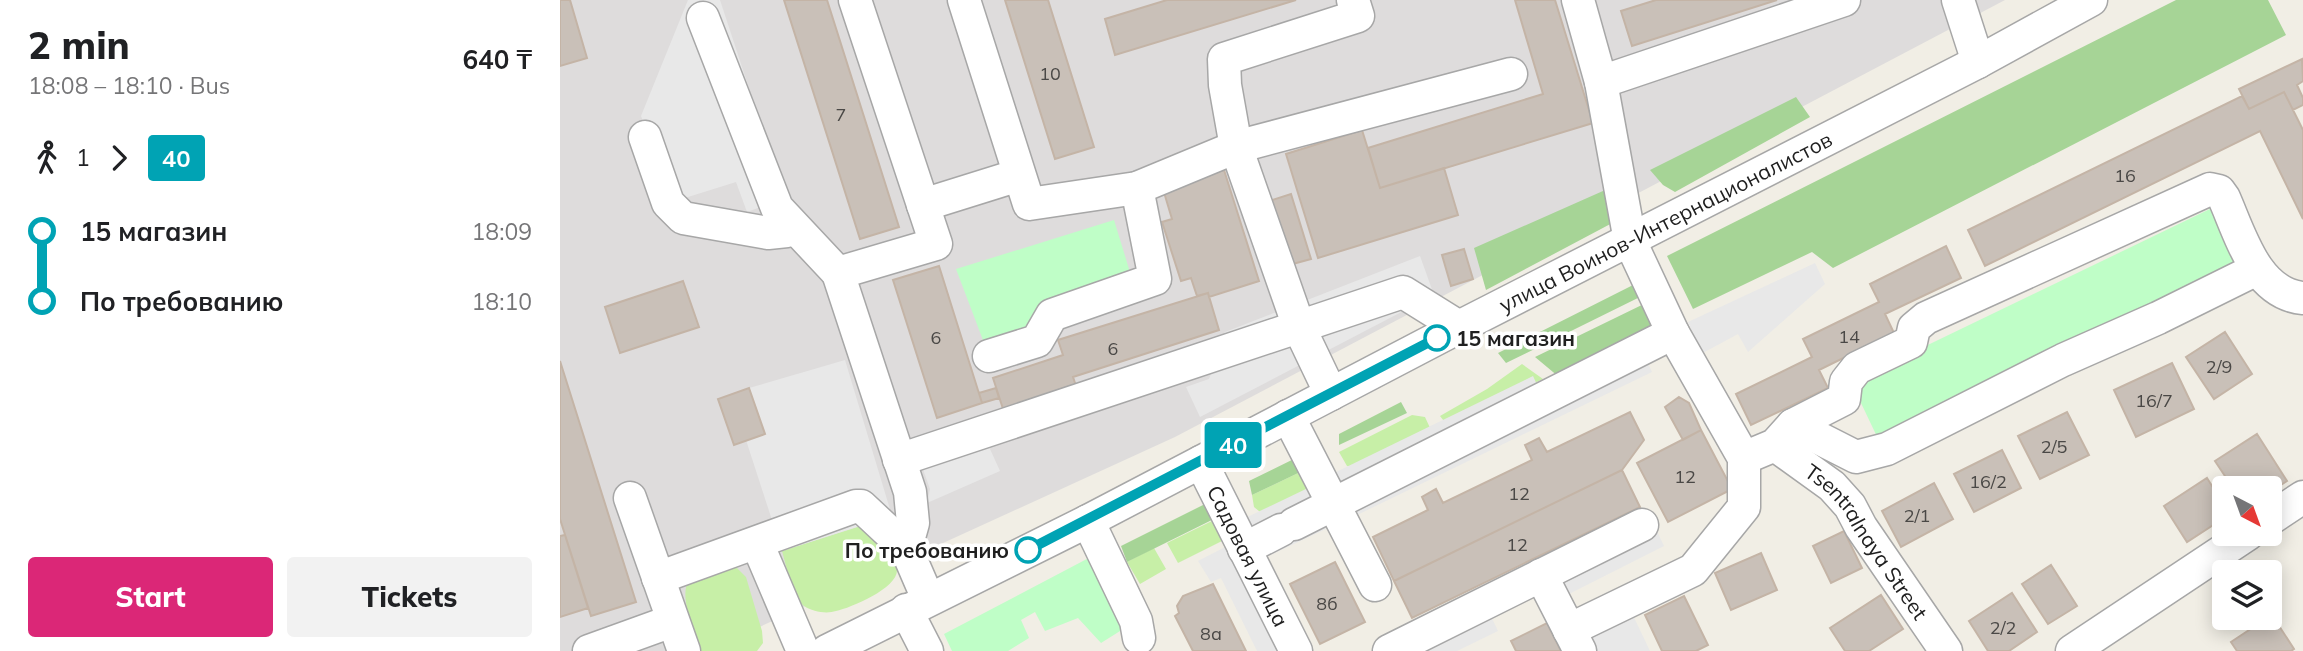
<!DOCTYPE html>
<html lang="en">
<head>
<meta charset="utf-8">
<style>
  :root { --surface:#fff; --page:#f2f2f2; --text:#202124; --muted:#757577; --accent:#db2777 }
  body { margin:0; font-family:Mulish,sans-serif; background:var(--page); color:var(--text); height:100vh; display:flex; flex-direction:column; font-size:26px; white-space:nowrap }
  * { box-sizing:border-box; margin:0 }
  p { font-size:23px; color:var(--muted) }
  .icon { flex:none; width:38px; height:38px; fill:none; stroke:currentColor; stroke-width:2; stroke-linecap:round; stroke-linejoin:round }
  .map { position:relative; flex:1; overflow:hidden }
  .details { display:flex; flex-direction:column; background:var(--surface); width:560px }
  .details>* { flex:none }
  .badge { padding:0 14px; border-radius:5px; font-size:24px; line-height:46px }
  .needle { width:46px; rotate:139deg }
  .tools { position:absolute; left:1652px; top:476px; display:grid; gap:14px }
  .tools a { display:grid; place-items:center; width:70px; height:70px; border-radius:7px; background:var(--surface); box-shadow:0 4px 18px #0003; font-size:35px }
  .map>.badge { position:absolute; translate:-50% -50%; box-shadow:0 0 0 4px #fff }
  .legs { display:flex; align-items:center; gap:10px; height:77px; padding:0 28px; font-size:23px }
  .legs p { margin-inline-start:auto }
  .overview { display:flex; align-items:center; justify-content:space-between; height:119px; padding:0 28px }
  h1 { font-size:38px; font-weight:800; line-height:52px }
  .primary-button { display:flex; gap:14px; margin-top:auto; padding:14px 28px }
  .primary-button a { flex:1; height:80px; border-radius:7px; background:var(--accent); color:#fff; font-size:28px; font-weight:800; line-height:80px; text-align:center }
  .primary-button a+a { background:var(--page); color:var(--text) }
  ul { padding:0 28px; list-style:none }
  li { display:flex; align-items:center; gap:24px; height:70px; font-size:26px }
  li i { display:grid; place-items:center; width:10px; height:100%; margin:0 9px; background:currentColor }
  li i::after { content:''; width:18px; height:18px; margin:-9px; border:5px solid; border-radius:50%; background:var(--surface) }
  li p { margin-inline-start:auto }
  li:first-child i { background:linear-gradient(#0000 50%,currentColor 0) }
  li:last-child i { background:linear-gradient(currentColor 50%,#0000 0) }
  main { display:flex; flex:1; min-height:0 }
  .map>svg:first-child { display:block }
  .residential { fill:#dedcdc }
  .grass { fill:#c7efa7 }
  .forest { fill:#a6d496 }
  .park { fill:#bffec7 }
  .parking { fill:#e8e8e8 }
  .building { fill:#c9c0b8; stroke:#c4b4a6; stroke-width:2 }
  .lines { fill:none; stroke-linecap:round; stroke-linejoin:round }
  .minor-casing { stroke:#a7a7a7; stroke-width:35 }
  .minor { stroke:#fff; stroke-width:32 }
  .line-1-casing { stroke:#fff; stroke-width:16 }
  .line-1 { stroke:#00a3b4; stroke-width:10 }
  .stop-1-dot { fill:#fff; stroke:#00a3b4; stroke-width:3.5 }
  .labels { text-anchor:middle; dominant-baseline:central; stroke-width:7; stroke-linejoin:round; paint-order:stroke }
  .number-label { font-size:18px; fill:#4a4846 }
  .street-label { font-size:21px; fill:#202020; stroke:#fff }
  .stop-label { font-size:21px; font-weight:bold; fill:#202020; stroke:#fff; text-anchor:start }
</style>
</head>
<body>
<main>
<section class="details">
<div class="overview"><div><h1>2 min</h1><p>18:08 – 18:10 · Bus</p></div><b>640 ₸</b></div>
<div class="legs"><svg class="icon" aria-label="walk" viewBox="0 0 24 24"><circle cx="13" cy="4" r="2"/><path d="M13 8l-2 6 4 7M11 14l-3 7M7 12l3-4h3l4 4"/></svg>1<svg class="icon" aria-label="forward" viewBox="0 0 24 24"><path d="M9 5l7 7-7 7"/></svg><b class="badge" style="background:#00a3b4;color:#fff">40</b></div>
<ul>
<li><i style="color:#00a3b4"></i><b>15 магазин</b><p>18:09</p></li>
<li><i style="color:#00a3b4"></i><b>По требованию</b><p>18:10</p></li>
</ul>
<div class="primary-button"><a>Start</a><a>Tickets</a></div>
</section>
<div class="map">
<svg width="1743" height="651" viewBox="0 0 1743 651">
  <rect width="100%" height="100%" fill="#f1eee5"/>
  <path class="residential" d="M0,0H1445L615,437L147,651H0Z"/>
  <path class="grass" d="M962,364L983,379L887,425L880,416L927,389Z
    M852,415L865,417L871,430L799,468L787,466L779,452Z
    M757,464L755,492L705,516L694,507L692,495Z
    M656,519L666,539L618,563L607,543Z
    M309,523C318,536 336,554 337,570C338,588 291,608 276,611C267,614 253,612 244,606C233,598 226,565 222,551Z
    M594,548L606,569L580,584L567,562Z
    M175,566L186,577L202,631L203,643L197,651H140C135,633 118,596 129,580Z"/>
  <path class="forest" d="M1616,0H1708L1726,35L1273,268L1252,252L1133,309L1107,256Z
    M1236,97L1250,117L1115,192L1103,185L1090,170Z
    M1070,179L1056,221L926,290L914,248Z
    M1081,281L1088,293L946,363L938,353Z
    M1090,301L1105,330L1005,382L975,357Z
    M841,402L847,413L779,445V434Z
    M748,452L757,464L692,495L689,481Z
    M649,502L666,513L567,562L561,546Z"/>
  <path class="park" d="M1652,208L1682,271L1321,445L1291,382Z
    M554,220L573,282L429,356L396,269Z
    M542,551L576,621L541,643L518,618L485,631L475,612L461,620L469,638L448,651H392L384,634Z"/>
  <path class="parking" d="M128,0H160L225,198L187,212L176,182L112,202L81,116Z
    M860,256L874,295L640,417L626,387L649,379L652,371L650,352L665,332Z
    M1255,263L1265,284L1188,352L1178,334L1141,354L1128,322Z
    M1078,342L1092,372L793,517L772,474L973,376L979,389Z
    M285,360L332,516L222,551L186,440L204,434L189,388Z
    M425,438L440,471L367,503L370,489L360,461Z
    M748,488L768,528L700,560L681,520Z
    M1095,527L1104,546L1003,597L994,578Z
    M669,545L726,651H697L661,578L651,582L638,561Z
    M1069,607L1090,651H1031L1021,630Z
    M928,610L938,631L897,651H845Z"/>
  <path class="building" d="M0,0H10L27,58L0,66Z
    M224,0H267L339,227L300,239Z
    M445,0H488L534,147L495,159Z
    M607,0H736L555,55L545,19Z
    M955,0H995L1033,123L820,188L808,148L983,94Z
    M1096,0H1217L1072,46L1061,11Z
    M1742,59L1743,81L1737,85L1743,98V105L1733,110L1724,92L1689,109L1679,89Z
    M1724,92L1743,130V219L1700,131L1425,266L1408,230L1682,96L1689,109Z
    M802,130L820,188L884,168L898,215L758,258L726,154Z
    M664,170L699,281L649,297L648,293L637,296L631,278L621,281L602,222L612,219L603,189Z
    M731,194L751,259L729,265L709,201Z
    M1386,246L1401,278L1325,314L1334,333L1259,370L1268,388L1191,425L1176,394L1252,357L1243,339L1319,302L1310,284Z
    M904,249L913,279L891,286L882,255Z
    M379,266L422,403L377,418L333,280Z
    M123,281L139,327L60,353L45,307Z
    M648,293L659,330L513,377L518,392L445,415L433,378L503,355L498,340Z
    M1665,332L1692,374L1654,399L1626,357Z
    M0,361L76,602L31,616L0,519Z
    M1612,363L1634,409L1576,437L1554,390Z
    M189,388L205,434L174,445L158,399Z
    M436,388L439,398L422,403L419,393Z
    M1119,397L1129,403L1141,430L1123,440L1105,407Z
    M1070,412L1084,440L1062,470L834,581L813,537L868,510L862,497L876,489L883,503L972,460L965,445L979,438L987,452Z
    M1507,412L1529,455L1480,479L1458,436Z
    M1141,430L1172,489L1108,522L1077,463Z
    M1697,434L1727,481L1710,492V488H1673L1655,461Z
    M1442,450L1461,488L1414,512L1394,474Z
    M1062,470L1080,507L852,618L834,581Z
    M1647,478L1664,505V518L1627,542L1604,506Z
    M1374,483L1393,519L1341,547L1322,511Z
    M1284,531L1302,568L1271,583L1253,546Z
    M5,535L28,608L0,617V536Z
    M1201,553L1217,590L1171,610L1155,573Z
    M775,562L805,622L760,644L730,584Z
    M1491,565L1517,606L1488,624L1462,584Z
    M653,584L686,651H633L615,616L619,613L617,606L623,596Z
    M1452,593L1477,632L1449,651H1428L1409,621Z
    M1321,595L1343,629L1309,651H1285L1270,628Z
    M1124,596L1148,645L1136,651H1102L1085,615Z
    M1712,615L1734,649L1731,651H1677L1671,642Z
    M987,623L1001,651H956L951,641Z"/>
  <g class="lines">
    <g class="minor-casing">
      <g id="minor">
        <path d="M295,0L376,244L278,273L350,492L353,523L346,548L368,599"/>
        <path d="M404,0L469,204L577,188L676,147L951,74"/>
        <path d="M1398,0L1418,62"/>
        <path d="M143,18L217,208L278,273"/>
        <path d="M1041,82L1284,0"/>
        <path d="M85,137L108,203L123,218L208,233L227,231L233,227"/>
        <path d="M363,205L459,175"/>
        <path d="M429,356L477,341L492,315L595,279L577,188"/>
        <path d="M771,394L739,327L676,147L665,85L664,59L798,16L793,0"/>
        <path d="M728,416L815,585"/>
        <path d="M1233,425L1296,457L1327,449L1503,360L1598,318L1697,269"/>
        <path id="s1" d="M1215,445L1272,486L1290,506L1301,527L1386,651"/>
        <path d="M1184,458L1215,445L1233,425L1284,399L1286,382L1297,368L1351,342L1354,328L1366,318L1650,189L1659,191L1664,198C1680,234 1696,294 1743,298"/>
        <path d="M339,460L843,292L899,327"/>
        <path id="s2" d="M641,462L736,651"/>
        <path d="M70,498L124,651"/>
        <path d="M1710,519L1743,497"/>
        <path d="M528,521L576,621L579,638"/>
        <path d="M734,524L1113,333"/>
        <path d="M197,543L243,651"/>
        <path d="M684,549L721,530"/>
        <path d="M981,575L1020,651"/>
        <path d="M98,578L296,506H301L346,548"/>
        <path d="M346,610L367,651"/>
        <path d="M1009,630L1133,570L1184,507V458L1113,333L1070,241L1041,82L1018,0"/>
        <path d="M29,651L112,621"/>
        <path id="s3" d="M267,651L528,521L899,327L1418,62L1531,0"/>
        <path d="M829,651L1082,525"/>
        <path d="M1512,651L1688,534"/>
      </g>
    </g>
    <use href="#minor" class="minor"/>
  </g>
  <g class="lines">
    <g class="line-1-casing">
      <path id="line-1" d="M468,550L877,338"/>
    </g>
    <use href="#line-1" class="line-1"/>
  </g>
  <g class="stop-1-dot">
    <circle cx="877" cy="338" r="12"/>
    <circle cx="468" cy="550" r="12"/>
  </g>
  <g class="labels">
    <g class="number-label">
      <text x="490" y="73">10</text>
      <text x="281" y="114">7</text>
      <text x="1565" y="175">16</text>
      <text x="1289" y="336">14</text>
      <text x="376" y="337">6</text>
      <text x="553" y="348">6</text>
      <text x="1659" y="366">2/9</text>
      <text x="1594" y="400">16/7</text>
      <text x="1494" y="446">2/5</text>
      <text x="1125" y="476">12</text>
      <text x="1428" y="481">16/2</text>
      <text x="959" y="493">12</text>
      <text x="1357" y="515">2/1</text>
      <text x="957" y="544">12</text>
      <text x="767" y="603">8б</text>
      <text x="1443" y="627">2/2</text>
      <text x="651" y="633">8а</text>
    </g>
    <g class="street-label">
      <text stroke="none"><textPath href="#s3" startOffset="942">улица Воинов-Интернационалистов</textPath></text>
      <text stroke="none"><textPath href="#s1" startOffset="135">Tsentralnaya Street</textPath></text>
      <text stroke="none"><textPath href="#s2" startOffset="105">Садовая улица</textPath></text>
    </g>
    <g class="stop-label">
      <text x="896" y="338">15 магазин</text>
      <text x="449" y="550" text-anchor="end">По требованию</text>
    </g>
  </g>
</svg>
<div class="tools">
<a><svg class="needle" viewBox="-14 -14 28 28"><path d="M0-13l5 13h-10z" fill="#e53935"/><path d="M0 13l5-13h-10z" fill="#757577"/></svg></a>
<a><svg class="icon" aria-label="layers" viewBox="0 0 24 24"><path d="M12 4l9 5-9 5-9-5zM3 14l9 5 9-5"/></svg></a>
</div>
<b class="badge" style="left:673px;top:445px;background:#00a3b4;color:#fff">40</b>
</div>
</main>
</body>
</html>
